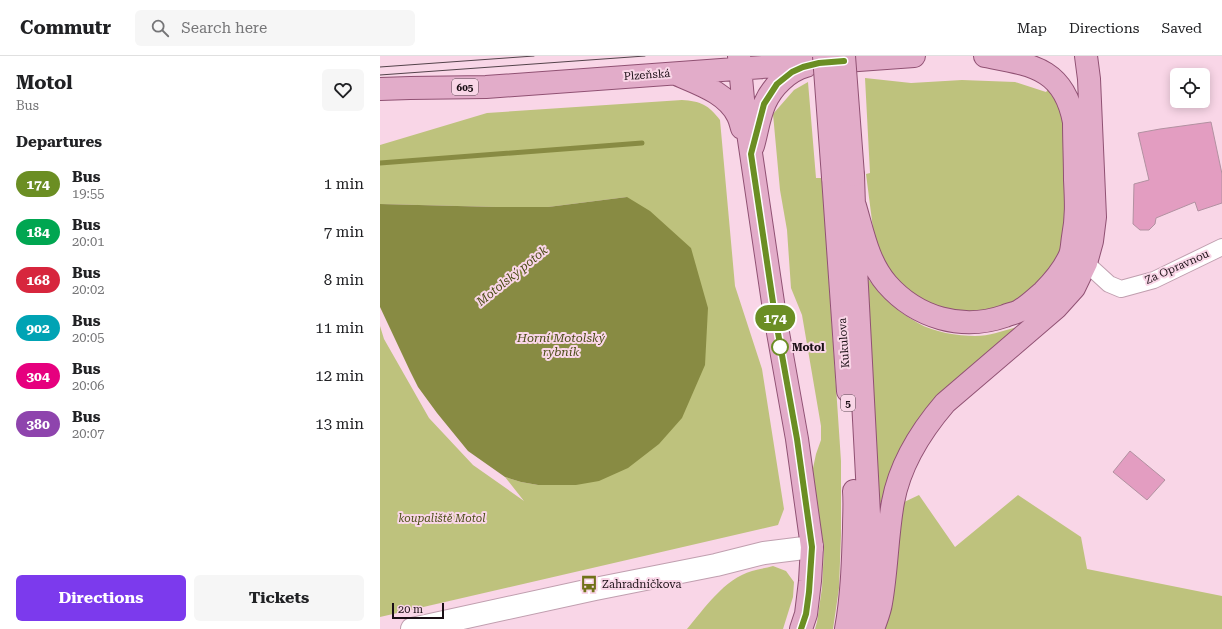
<!DOCTYPE html>
<html lang="en">
<head>
<meta charset="utf-8">
<style>
  :root { --surface:#fff; --page:#f6f6f6; --text:#202124; --muted:#757577; --line:#e0e0e0; --accent:#7c3aed }
  body { margin:0; font-family:"Roboto Serif",serif; background:var(--page); color:var(--text); height:100vh; display:flex; flex-direction:column; font-size:15px; white-space:nowrap }
  * { box-sizing:border-box; margin:0 }
  p { font-size:13px; color:var(--muted) }
  .icon { flex:none; width:22px; height:22px; fill:none; stroke:currentColor; stroke-width:2; stroke-linecap:round; stroke-linejoin:round }
  .map { position:relative; flex:1; overflow:hidden }
  .details { display:flex; flex-direction:column; background:var(--surface); width:380px }
  .details>* { flex:none }
  .badge { padding:0 8px; border-radius:13px; font-size:14px; line-height:26px }
  .tools { position:absolute; left:790px; top:12px; display:grid; gap:8px }
  .tools a { display:grid; place-items:center; width:40px; height:40px; border-radius:6px; background:var(--surface); box-shadow:0 2px 10px #0003; font-size:20px }
  .scale { position:absolute; left:12px; bottom:10px; width:52px; box-sizing:border-box; padding-left:4px; border:2px solid #1a0f15; border-top:0; font-size:11px; line-height:14px; white-space:nowrap; color:#1a0f15; -webkit-text-stroke:3px #f9d6e7; paint-order:stroke }
  .map>.badge { position:absolute; translate:-50% -50%; box-shadow:0 0 0 2px #fff }
  h2 { padding:0 16px; font-size:15px; line-height:36px }
  .round { display:grid; place-items:center; flex:none; width:42px; height:42px; border-radius:6px; background:var(--page) }
  .summary { display:flex; align-items:center; justify-content:space-between; height:68px; padding:0 16px }
  h1 { font-size:19px; font-weight:700; line-height:30px }
  .primary-button { display:flex; gap:8px; margin-top:auto; padding:8px 16px }
  .primary-button a { flex:1; height:46px; border-radius:6px; background:var(--accent); color:#fff; font-size:16px; font-weight:700; line-height:46px; text-align:center }
  .primary-button a+a { background:var(--page); color:var(--text) }
  ul { padding:0; list-style:none }
  li { display:flex; align-items:center; gap:12px; height:48px; padding:0 16px }
  li div { flex:1 }
  li b { display:block; font-size:15px }
  li em { font-style:normal }
  li .badge { min-width:44px; font-weight:700; text-align:center }
  header { display:flex; align-items:center; gap:24px; box-sizing:border-box; height:56px; padding:0 20px; background:var(--surface); border-bottom:1px solid var(--line) }
  header strong { font-size:19px }
  nav { display:flex; gap:22px; margin-inline-start:auto; font-size:14px }
  .search { width:280px; height:36px; background:var(--page); display:flex; align-items:center; gap:10px; box-sizing:border-box; padding:0 14px; border-radius:6px; color:var(--muted); font-size:15px }
  main { display:flex; flex:1; min-height:0 }
  .map>svg:first-child { display:block }
  .green { fill:#bec27d }
  .water { fill:#888b43 }
  .lines { fill:none; stroke-linecap:round; stroke-linejoin:round }
  .stream { stroke:#888b43; stroke-width:5 }
  .building { fill:#e39dc1; stroke:#b291a1 }
  .street-casing { stroke:#c09faf; stroke-width:18 }
  .secondary-casing { stroke:#c09faf; stroke-width:24 }
  .primary-casing { stroke:#905173; stroke-width:24 }
  .street { stroke:#fff; stroke-width:16 }
  .secondary { stroke:#fff; stroke-width:22 }
  .primary { stroke:#e2acc9; stroke-width:22 }
  .tram { stroke:#54434b; stroke-width:1 }
  .primary-bridge-casing { stroke:#905173; stroke-width:24; stroke-linecap:butt }
  .primary-bridge { stroke:#e2acc9; stroke-width:22 }
  .line-casing { stroke:#fff; stroke-width:9 }
  .line { stroke:#6b8e23; stroke-width:6 }
  .stop-dot { fill:#fff; stroke:#6b8e23; stroke-width:2 }
  .labels { text-anchor:middle; dominant-baseline:central; stroke-width:4; stroke-linejoin:round; paint-order:stroke }
  .shield { fill:#f9d6e7; stroke:#5d4b54; stroke-width:1 }
  .shield-label { font-size:10px; font-weight:bold; fill:#1a0f15 }
  .street-label { font-size:11px; fill:#1a0f15; stroke:#f9d6e7 }
  .stop-label { font-size:11px; font-weight:bold; fill:#1a0f15; stroke:#f9d6e7; text-anchor:start }
  .park-label { font-size:11px; font-style:italic; fill:#4b4d16; stroke:#f9d6e7 }
  .poi-label { font-size:11px; fill:#1a0f15; stroke:#f9d6e7; text-anchor:start }
  .water-label { font-size:12px; font-style:italic; fill:#4b4c16; stroke:#f9d6e7 }
</style>
</head>
<body>
<header>
<strong>Commutr</strong>
<div class="search"><svg class="icon" aria-label="search" viewBox="0 0 24 24"><circle cx="10" cy="10" r="6"/><path d="M15 15l6 6"/></svg>Search here</div>
<nav><a>Map</a><a>Directions</a><a>Saved</a></nav>
</header>
<main>
<section class="details">
<div class="summary"><div><h1>Motol</h1><p>Bus</p></div><a class="round"><svg class="icon" aria-label="heart" viewBox="0 0 24 24"><path d="M12 20l-8-8c-3-5 5-10 8-4 3-6 11-1 8 4z"/></svg></a></div>
<h2>Departures</h2>
<ul>
<li><span class="badge" style="background:#6b8e23;color:#fff">174</span><div><b>Bus</b><p>19:55</p></div><em>1 min</em></li>
<li><span class="badge" style="background:#00a651;color:#fff">184</span><div><b>Bus</b><p>20:01</p></div><em>7 min</em></li>
<li><span class="badge" style="background:#d7263d;color:#fff">168</span><div><b>Bus</b><p>20:02</p></div><em>8 min</em></li>
<li><span class="badge" style="background:#00a3b4;color:#fff">902</span><div><b>Bus</b><p>20:05</p></div><em>11 min</em></li>
<li><span class="badge" style="background:#e6007e;color:#fff">304</span><div><b>Bus</b><p>20:06</p></div><em>12 min</em></li>
<li><span class="badge" style="background:#8e44ad;color:#fff">380</span><div><b>Bus</b><p>20:07</p></div><em>13 min</em></li>
</ul>
<div class="primary-button"><a>Directions</a><a>Tickets</a></div>
</section>
<div class="map">
<svg width="842" height="573" viewBox="0 0 842 573">
  <rect width="100%" height="100%" fill="#f9d6e7"/>
  <path class="green" d="M485,22L531,27L582,24L635,26L666,36L671,30L682,50L687,144L683,188L678,200L660,226L633,247L618,253L585,257L567,254L550,248L532,238L507,214L495,188L486,118L490,117Z
    M428,26L436,122H442L461,405V479L459,532L453,573H435L437,566L442,532L444,492L432,417L436,398L441,384V370L422,259L411,232L407,174L400,134L393,58L414,34Z
    M302,44C320,45 329,49 340,64L355,230L382,313L404,453L398,469L0,561V270L4,283L49,362L93,409L144,445L125,421L141,426L158,429H196L247,141L168,151H116L0,148V89L107,57Z
    M482,216C490,225 498,235 506,243C515,252 527,261 538,267C553,276 578,280 595,280C609,280 623,275 637,271V273L551,347C543,357 535,367 529,378C516,402 506,429 498,455Z
    M539,439L575,491L638,439L701,481L707,513L842,540V573H505L510,550L520,448Z
    M393,510L406,515L414,526L413,541L403,573H307C325,552 344,523 372,515C379,513 386,512 393,510Z"/>
  <path class="water" d="M247,141L270,155L311,192L328,252L325,309L302,362L279,388L248,412L219,425L196,429H158L141,426L125,421L88,395L57,357L38,331L30,315L0,251V148L116,151H168Z"/>
  <g class="lines">
    <path class="stream" d="M0,107L262,87"/>
  </g>
  <path class="building" d="M831,66L842,118V147L818,155L815,146L776,162L775,168L769,174H760L753,168L754,128L769,124L758,77L780,73Z
    M750,395L785,424L767,444L733,416Z"/>
  <g class="lines">
    <g class="street-casing">
      <path id="street" d="M697,202L706,207L729,228L741,233L774,224L842,191"/>
    </g>
    <g class="secondary-casing">
      <path id="secondary" d="M32,573L215,533L336,509L384,497L432,491"/>
    </g>
    <g class="primary-casing">
      <path id="primary" d="M359,0L363,43L395,260L417,383L432,491L430,525L426,558L421,573
        M296,18C319,28 347,37 358,60C360,64 361,69 362,72
        M0,33L30,32L106,31L534,0
        M373,90C377,76 379,60 385,47C392,31 408,15 426,10
        M473,119L476,212L490,477L489,509L482,573
        M453,121L468,335
        M475,150C483,177 488,206 507,228C537,262 582,275 625,260C630,258 635,257 639,255C648,250 656,242 663,236C674,225 684,213 690,199C692,194 692,187 693,181C697,161 696,144 695,124C695,105 694,85 694,66C684,12 652,9 605,0
        M466,573C472,540 473,506 474,472C474,460 475,447 474,435
        M493,573C496,564 500,555 501,547C507,513 507,479 513,446C520,408 541,375 565,347L676,252L694,232L706,207L712,185L715,161L709,23L706,0"/>
    </g>
    <use href="#street" class="street"/>
    <use href="#secondary" class="secondary"/>
    <use href="#primary" class="primary"/>
    <path class="tram" d="M0,11L154,0
      M0,19L265,0"/>
    <g class="primary-bridge-casing">
      <path id="primary-bridge" d="M444,0L453,121
        M464,0L473,119"/>
    </g>
    <use href="#primary-bridge" class="primary-bridge"/>
  </g>
  <g class="lines">
    <g class="line-casing">
      <path id="line" d="M421,573L426,558L429,536L432,491L417,383L395,260L371,98L384,48L397,28L412,16L423,11L439,7L464,5"/>
    </g>
    <use href="#line" class="line"/>
  </g>
  <defs>
    <g id="bus-bare" transform="scale(1.38)"><path d="M-5-6H5V4H4V6H2V4H-2V6H-4V4H-5ZM-3.5-4V0h7V-4ZM-3.5 1.2v1.5H-2V1.2ZM2 1.2v1.5H3.5V1.2Z" fill="#707218" stroke="#f9d6e7" stroke-width="2.5" paint-order="stroke"/></g>
  </defs>
  <g fill-rule="evenodd">
    <use href="#bus-bare" x="209" y="528"/>
  </g>
  <circle class="stop-dot" cx="400" cy="291" r="8"/>
  <g class="labels">
    <g class="shield">
      <rect x="72" y="23" width="26" height="16" rx="3"/>
      <rect x="461" y="339" width="14" height="16" rx="3"/>
    </g>
    <g class="shield-label">
      <text x="85" y="31">605</text>
      <text x="468" y="347">5</text>
    </g>
    <g class="street-label">
      <text transform="translate(267 19) rotate(-4)">Plzeňská</text>
      <text transform="translate(797 211) rotate(-24)">Za Opravnou</text>
      <text transform="translate(464 287) rotate(-94)">Kukulova</text>
    </g>
    <g class="stop-label">
      <text x="412" y="291">Motol</text>
    </g>
    <g class="park-label">
      <text x="62" y="462">koupaliště Motol</text>
    </g>
    <g class="poi-label">
      <text x="222" y="528">Zahradníčkova</text>
    </g>
    <g class="water-label">
      <text transform="translate(132 220) rotate(-39)">Motolský potok</text>
      <text x="181" y="282">Horní Motolský<tspan x="181" dy="14">rybník</tspan></text>
    </g>
  </g>
</svg>
<div class="tools">
<a><svg class="icon" aria-label="locate" viewBox="0 0 24 24"><circle cx="12" cy="12" r="6"/><path d="M12 2v4M12 18v4M2 12h4M18 12h4"/></svg></a>
</div>
<div class="scale">20 m</div>
<b class="badge" style="left:395px;top:262px;background:#6b8e23;color:#fff">174</b>
</div>
</main>
</body>
</html>
